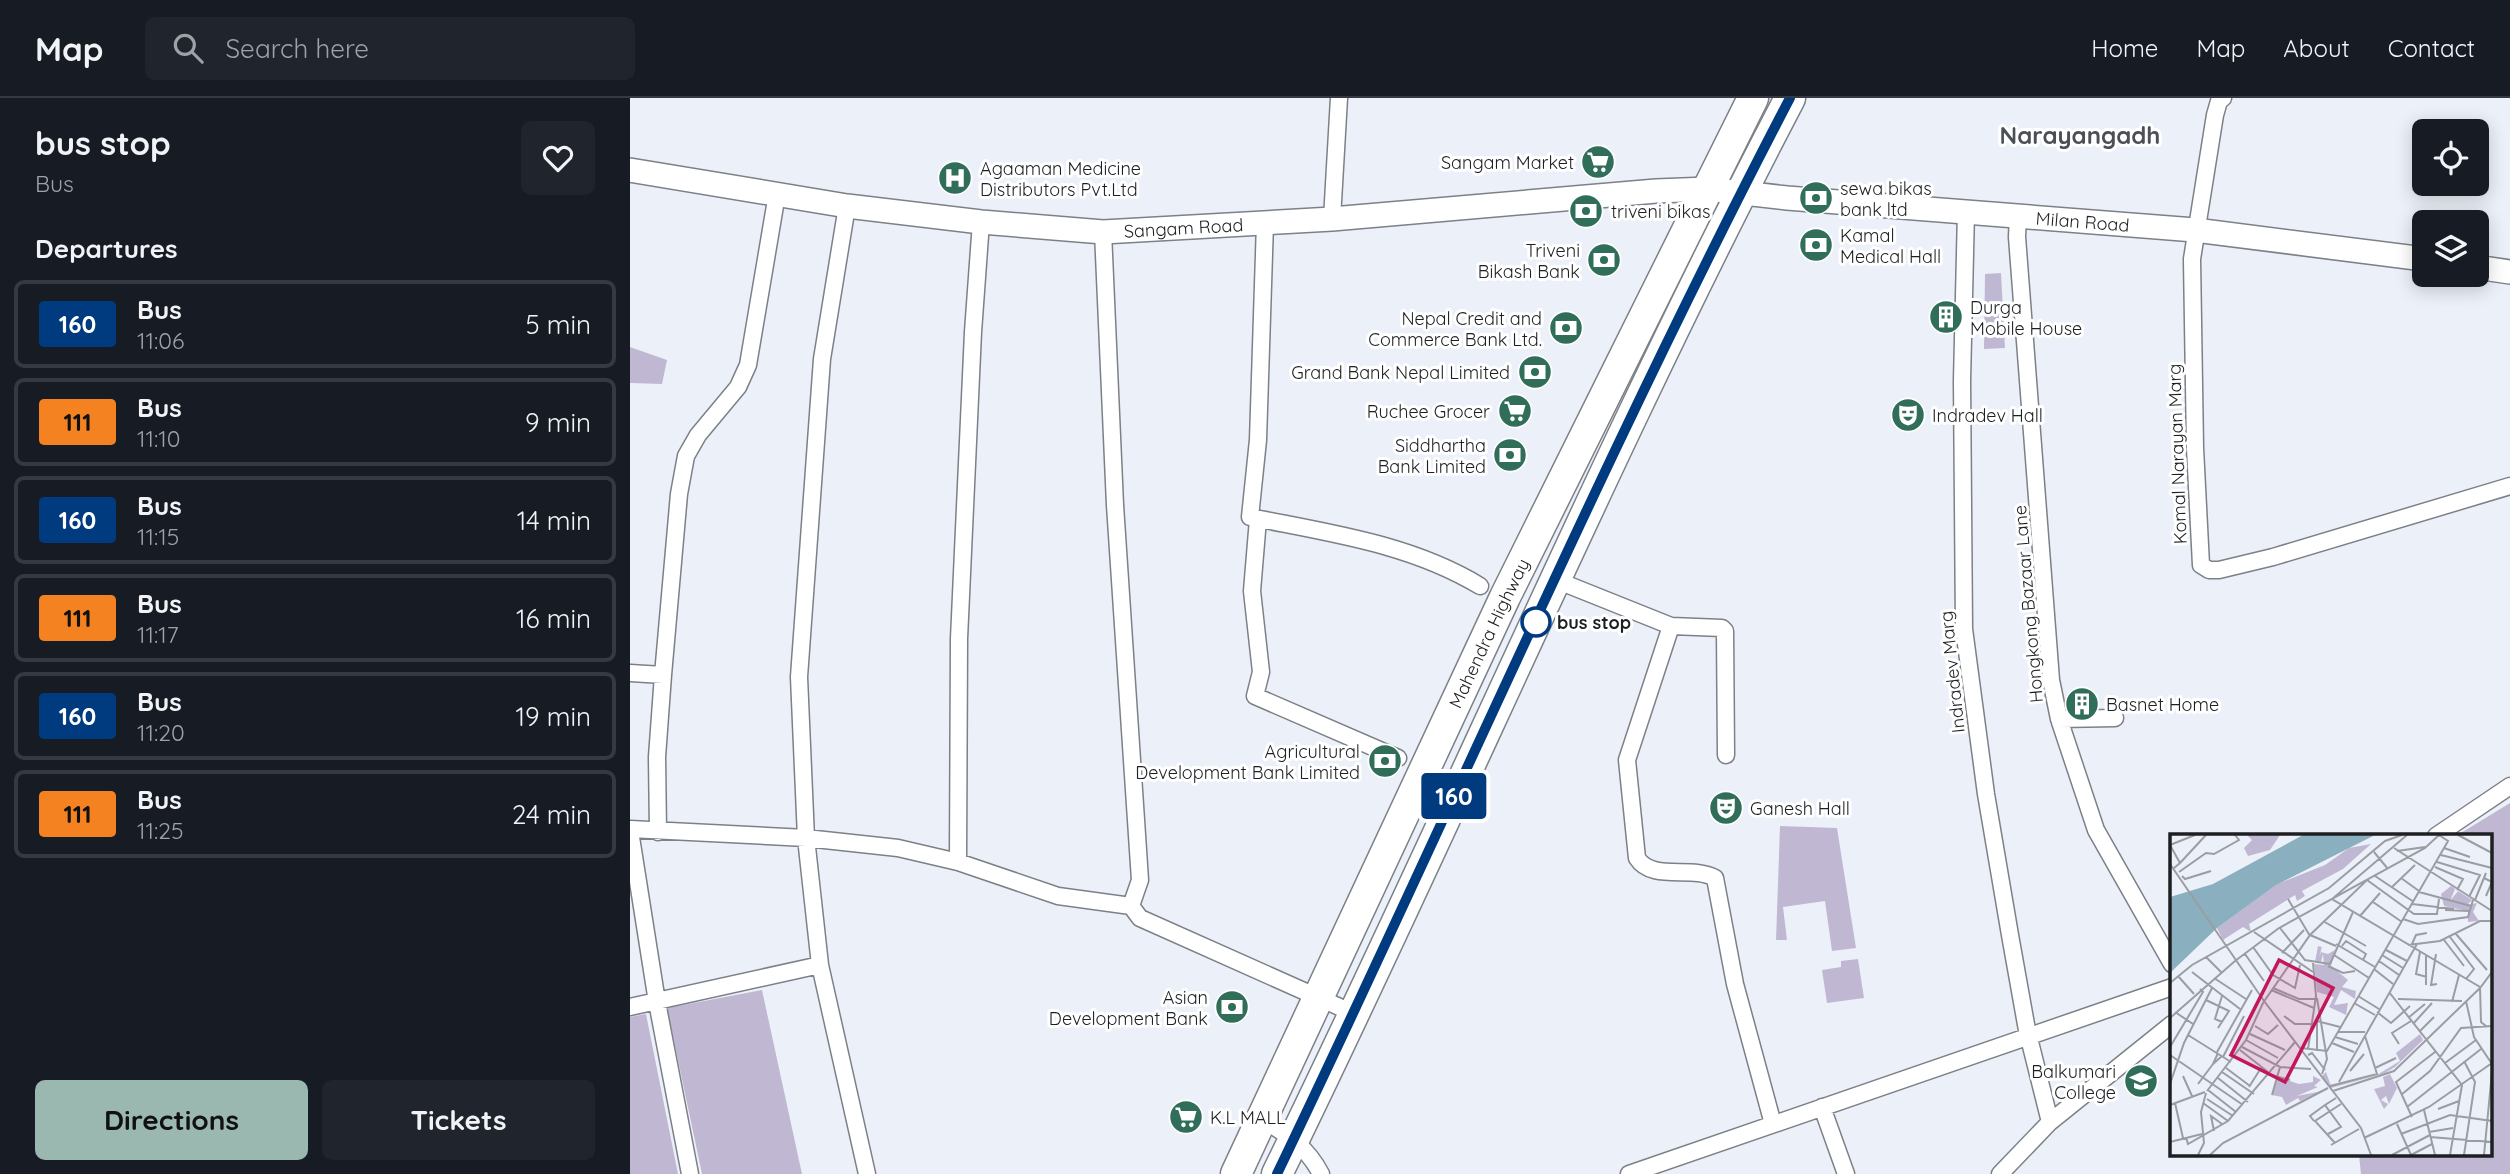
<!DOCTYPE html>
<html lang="en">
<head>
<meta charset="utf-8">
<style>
  :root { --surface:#171b24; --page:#20242c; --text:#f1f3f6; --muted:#9ea1a6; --line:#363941; --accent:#9ab7b0 }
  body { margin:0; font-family:Quicksand,sans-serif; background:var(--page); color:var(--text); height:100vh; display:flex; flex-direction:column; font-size:26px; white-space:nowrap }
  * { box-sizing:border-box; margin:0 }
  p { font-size:23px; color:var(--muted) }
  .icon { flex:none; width:38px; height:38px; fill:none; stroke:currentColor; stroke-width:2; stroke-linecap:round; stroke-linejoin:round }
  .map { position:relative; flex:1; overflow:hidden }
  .drawer { display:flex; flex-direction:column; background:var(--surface); width:630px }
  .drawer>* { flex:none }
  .badge { padding:0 14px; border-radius:5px; font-size:24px; line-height:46px }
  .buttons { position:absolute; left:1782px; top:21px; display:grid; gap:14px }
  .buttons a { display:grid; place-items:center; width:77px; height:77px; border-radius:10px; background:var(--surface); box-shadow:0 4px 18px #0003; font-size:35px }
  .map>.badge { position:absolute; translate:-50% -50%; box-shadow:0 0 0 4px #fff }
  h2 { padding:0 35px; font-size:26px; line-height:63px }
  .round { display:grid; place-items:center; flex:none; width:74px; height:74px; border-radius:10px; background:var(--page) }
  .headline { display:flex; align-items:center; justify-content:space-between; height:119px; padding:0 35px }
  h1 { font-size:33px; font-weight:700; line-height:52px }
  .button { display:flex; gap:14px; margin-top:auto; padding:14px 35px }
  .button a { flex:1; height:80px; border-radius:10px; background:var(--accent); color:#111; font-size:28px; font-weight:700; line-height:80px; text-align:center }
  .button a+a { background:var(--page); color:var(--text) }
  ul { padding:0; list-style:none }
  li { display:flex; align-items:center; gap:21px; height:88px; margin:0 14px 10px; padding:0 21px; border:4px solid var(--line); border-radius:10px }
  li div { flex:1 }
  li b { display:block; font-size:26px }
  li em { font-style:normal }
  li .badge { min-width:77px; font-weight:700; text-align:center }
  header { display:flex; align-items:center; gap:42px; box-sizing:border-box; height:98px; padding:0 35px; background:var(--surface); border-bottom:2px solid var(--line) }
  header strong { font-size:33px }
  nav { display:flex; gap:38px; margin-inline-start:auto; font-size:24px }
  .search { width:490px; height:63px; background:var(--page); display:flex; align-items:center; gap:18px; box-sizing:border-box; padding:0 24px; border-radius:10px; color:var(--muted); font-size:26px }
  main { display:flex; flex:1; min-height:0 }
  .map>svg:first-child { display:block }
  .green { fill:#c0b8d3 }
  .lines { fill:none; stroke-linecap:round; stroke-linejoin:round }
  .street-casing { stroke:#7c8087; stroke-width:19 }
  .secondary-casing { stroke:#7c8087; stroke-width:26 }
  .highway-casing { stroke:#7c8087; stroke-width:33 }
  .street { stroke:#fff; stroke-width:16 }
  .secondary { stroke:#fff; stroke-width:23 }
  .highway { stroke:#fff; stroke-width:30 }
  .line-casing { stroke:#fff; stroke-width:16 }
  .line { stroke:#003b80; stroke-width:10 }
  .stop-dot { fill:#fff; stroke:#003b80; stroke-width:3.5 }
  .labels { text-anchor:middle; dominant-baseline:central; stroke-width:6; stroke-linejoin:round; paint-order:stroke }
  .poi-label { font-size:18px; fill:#1e1f22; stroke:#fff; text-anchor:end }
  .street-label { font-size:18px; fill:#1e1f22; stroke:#fff }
  .stop-label { font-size:18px; font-weight:bold; fill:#1e1f22; stroke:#fff; text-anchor:start }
  .district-label { font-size:24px; font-weight:bold; fill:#4b4f56; stroke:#fff }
  .inset-road { fill:none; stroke:#9a9da3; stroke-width:2 }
  .view { fill:#c2185b; fill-opacity:0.15; stroke:#c2185b; stroke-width:3.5 }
  .inset-edge { fill:none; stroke:#1e1f22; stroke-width:3.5 }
</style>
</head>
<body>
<header>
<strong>Map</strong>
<div class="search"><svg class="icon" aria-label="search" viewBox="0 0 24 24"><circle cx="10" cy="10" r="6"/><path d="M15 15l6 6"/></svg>Search here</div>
<nav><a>Home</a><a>Map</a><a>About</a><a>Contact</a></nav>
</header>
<main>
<section class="drawer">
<div class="headline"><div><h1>bus stop</h1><p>Bus</p></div><a class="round"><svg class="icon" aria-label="heart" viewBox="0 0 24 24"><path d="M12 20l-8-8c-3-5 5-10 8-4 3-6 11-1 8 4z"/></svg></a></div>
<h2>Departures</h2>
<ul>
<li><span class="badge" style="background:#003b80;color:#fff">160</span><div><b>Bus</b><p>11:06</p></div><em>5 min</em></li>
<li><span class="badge" style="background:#f58220;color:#111">111</span><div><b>Bus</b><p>11:10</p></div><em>9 min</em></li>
<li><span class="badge" style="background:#003b80;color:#fff">160</span><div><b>Bus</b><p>11:15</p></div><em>14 min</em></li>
<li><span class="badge" style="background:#f58220;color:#111">111</span><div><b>Bus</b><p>11:17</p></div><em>16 min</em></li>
<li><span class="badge" style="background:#003b80;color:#fff">160</span><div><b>Bus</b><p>11:20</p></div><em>19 min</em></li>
<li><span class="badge" style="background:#f58220;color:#111">111</span><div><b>Bus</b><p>11:25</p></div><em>24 min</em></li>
</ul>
<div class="button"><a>Directions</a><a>Tickets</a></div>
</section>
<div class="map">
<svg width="1880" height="1076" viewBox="0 0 1880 1076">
  <rect width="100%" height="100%" fill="#ecf1f9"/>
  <path class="green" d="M1371,175L1375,250L1354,251L1355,176Z
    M0,249L37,262L32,286L0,285Z
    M1880,705V1076H1731L1729,1057H1861V738H1826Z
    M1150,728L1207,730L1226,850L1202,853L1195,803L1153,809L1157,842H1146Z
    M1228,861L1234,900L1197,905L1192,872L1211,869V863Z
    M132,892L172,1076H72L37,910Z
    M16,916L48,1076H0V919Z"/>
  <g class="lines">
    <g class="street-casing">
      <path id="street" d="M1593,0L1589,3L1585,17L1562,161L1565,350L1571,467L1579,472H1589L1643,459L1880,388
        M217,108L192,261L169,579L176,740L190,867L237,1076
        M1336,113L1332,283L1334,531L1356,696L1380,837L1397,932L1420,1024
        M1388,117L1387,139L1421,582L1429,621L1466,732L1542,866
        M702,121L709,0
        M635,125L628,342L620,419C699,435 781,446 850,488
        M473,134L485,407L510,782L501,808
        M628,421L622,493L631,574L625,598L768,660
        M926,482L1041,528L1092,530L1095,533L1096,657
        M1041,528L997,662L1007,760C1022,784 1062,767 1085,780L1105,886L1143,1026
        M0,575L33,577
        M1429,621L1485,620
        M0,731L176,740L268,750L328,764L428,798L501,808L510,820L723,915
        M0,733L27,904L60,1076
        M28,734L27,659L33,577L49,396L56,358L68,337L108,289L118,267L147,96
        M1806,738L1880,688
        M328,764L329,541L343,234L351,124
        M0,909L190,867
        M1192,1009L1216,1076
        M632,1021C658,1037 677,1049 691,1076
        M999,1076L1542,889
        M1370,1076L1420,1024L1542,926"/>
    </g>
    <g class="secondary-casing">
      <g id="secondary">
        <path id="s1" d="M0,72L217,108L351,124L473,134L702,121L1026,93L1078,91L1157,100L1565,132L1794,161"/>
        <path d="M1846,169L1880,174"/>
      </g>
    </g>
    <g class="highway-casing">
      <g id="highway">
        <path id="s2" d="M606,1076L875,499L1123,0"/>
        <path d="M647,1076C822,719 976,352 1160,0"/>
      </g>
    </g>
    <use href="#street" class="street"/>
    <use href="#secondary" class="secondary"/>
    <use href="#highway" class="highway"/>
  </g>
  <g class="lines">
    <g class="line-casing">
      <path id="line" d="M647,1076C819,718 976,352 1160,0"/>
    </g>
    <use href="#line" class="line"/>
  </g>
  <defs>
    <g id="supermarket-disc" transform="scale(1.75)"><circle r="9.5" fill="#306e5a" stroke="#fff"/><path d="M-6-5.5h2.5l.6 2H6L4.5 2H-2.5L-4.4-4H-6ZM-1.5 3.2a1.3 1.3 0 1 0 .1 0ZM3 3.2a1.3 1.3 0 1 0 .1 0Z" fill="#fff"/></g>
    <g id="hospital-disc" transform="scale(1.75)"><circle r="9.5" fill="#306e5a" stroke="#fff"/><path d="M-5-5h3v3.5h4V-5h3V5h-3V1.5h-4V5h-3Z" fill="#fff"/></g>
    <g id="bank-disc" transform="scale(1.75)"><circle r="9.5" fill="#306e5a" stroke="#fff"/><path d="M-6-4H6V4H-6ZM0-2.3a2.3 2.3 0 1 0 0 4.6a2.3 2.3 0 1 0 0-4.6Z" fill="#fff"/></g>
    <g id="building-disc" transform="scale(1.75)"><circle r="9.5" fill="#306e5a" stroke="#fff"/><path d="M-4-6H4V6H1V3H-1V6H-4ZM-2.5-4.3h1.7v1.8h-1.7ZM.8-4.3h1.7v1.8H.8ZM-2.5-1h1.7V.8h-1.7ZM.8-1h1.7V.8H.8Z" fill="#fff"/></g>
    <g id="theatre-disc" transform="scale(1.75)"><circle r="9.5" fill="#306e5a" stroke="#fff"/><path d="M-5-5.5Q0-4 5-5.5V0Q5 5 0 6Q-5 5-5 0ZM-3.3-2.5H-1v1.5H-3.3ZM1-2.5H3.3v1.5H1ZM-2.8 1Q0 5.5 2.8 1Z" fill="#fff"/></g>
    <g id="university-disc" transform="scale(1.75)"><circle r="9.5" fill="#306e5a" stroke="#fff"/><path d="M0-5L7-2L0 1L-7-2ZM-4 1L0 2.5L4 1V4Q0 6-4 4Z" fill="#fff"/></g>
  </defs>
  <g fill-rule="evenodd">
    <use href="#supermarket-disc" x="968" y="64"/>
    <use href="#hospital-disc" x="325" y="80"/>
    <use href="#bank-disc" x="1186" y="100"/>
    <use href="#bank-disc" x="956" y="113"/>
    <use href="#bank-disc" x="1186" y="147"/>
    <use href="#bank-disc" x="974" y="162"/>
    <use href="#building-disc" x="1316" y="219"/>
    <use href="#bank-disc" x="936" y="230"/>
    <use href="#bank-disc" x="905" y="274"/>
    <use href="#supermarket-disc" x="885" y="313"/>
    <use href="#theatre-disc" x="1278" y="317"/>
    <use href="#bank-disc" x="880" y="357"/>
    <use href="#building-disc" x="1452" y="606"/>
    <use href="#bank-disc" x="755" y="663"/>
    <use href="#theatre-disc" x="1096" y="710"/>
    <use href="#bank-disc" x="602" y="909"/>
    <use href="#university-disc" x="1511" y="983"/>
    <use href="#supermarket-disc" x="556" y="1019"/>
  </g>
  <circle class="stop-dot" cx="906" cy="524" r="14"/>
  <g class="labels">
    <g class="poi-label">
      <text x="944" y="64">Sangam Market</text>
      <text x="350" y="70" text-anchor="start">Agaaman Medicine<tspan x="350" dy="21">Distributors Pvt.Ltd</tspan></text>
      <text x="1210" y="90" text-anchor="start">sewa bikas<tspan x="1210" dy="21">bank ltd</tspan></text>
      <text x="981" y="113" text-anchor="start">triveni bikas</text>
      <text x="1210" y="137" text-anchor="start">Kamal<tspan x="1210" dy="21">Medical Hall</tspan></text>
      <text x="950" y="152">Triveni<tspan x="950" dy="21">Bikash Bank</tspan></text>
      <text x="1340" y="209" text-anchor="start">Durga<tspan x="1340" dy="21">Mobile House</tspan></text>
      <text x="912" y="220">Nepal Credit and<tspan x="912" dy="21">Commerce Bank Ltd.</tspan></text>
      <text x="880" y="274">Grand Bank Nepal Limited</text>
      <text x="860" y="313">Ruchee Grocer</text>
      <text x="1302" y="317" text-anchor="start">Indradev Hall</text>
      <text x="856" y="347">Siddhartha<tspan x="856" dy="21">Bank Limited</tspan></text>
      <text x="1476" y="606" text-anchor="start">Basnet Home</text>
      <text x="730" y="653">Agricultural<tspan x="730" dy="21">Development Bank Limited</tspan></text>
      <text x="1120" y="710" text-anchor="start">Ganesh Hall</text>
      <text x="578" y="899">Asian<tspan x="578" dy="21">Development Bank</tspan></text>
      <text x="1486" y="973">Balkumari<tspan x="1486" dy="21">College</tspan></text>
      <text x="580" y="1019" text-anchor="start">K.L MALL</text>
    </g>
    <g class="street-label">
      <text stroke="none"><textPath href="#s1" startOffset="1460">Milan Road</textPath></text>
      <text stroke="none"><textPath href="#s1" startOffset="558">Sangam Road</textPath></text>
      <text transform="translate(1547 356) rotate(-92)">Komal Narayan Marg</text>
      <text transform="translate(1398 506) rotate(-95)">Hongkong Bazaar Lane</text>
      <text stroke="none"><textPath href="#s2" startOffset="597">Mahendra Highway</textPath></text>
      <text transform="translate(1322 574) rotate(-96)">Indradev Marg</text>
    </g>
    <g class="stop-label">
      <text x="927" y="524">bus stop</text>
    </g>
    <g class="district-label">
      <text x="1450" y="37">Narayangadh</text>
    </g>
  </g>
  <g transform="translate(1540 736)">
    <rect width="322" height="322" fill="#ecf1f9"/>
    <path d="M77,1H110L100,16L78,22L74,14L82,6ZM201,10L173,35L132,57L135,62L127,67L125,61L79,90L81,98L73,93L53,106L47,94L107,50L155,31L179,14ZM281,52L285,55L280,67L288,57L302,66L297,71L307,69L303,78L309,87L298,88V77L274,72L271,60ZM148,112L152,113L149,123L151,118L158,120L165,116L161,132L178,146L172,153L186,157L185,165L171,156L164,171L178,169L176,181L159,173L164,163L147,158L144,130L154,131L153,120L151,128H145ZM250,200L253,206L225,233L215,239L161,254L152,242L156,238L161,252L207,241L230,227L226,219ZM220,240L227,254L219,270L216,262L211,266L218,270L214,275L204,255L215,252L213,243ZM143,242L151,246L144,252L148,253L127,262L152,257L130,267L128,264L116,271L112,263L102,261L108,243L129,250L143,248Z" fill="#c0b8d3"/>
    <path d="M133,1H205L106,51L47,94L0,139V63L43,50Z" fill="#8aafbf"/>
    <path class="inset-road" d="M237,1L162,65L310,153L311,188L317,193M288,1L322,19M0,11L10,29L4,34M0,11L25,1M224,14L322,77M274,14L300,23M227,17L255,13M204,18L218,35M271,21L322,34M267,28L310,41L299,63M10,29L36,1M0,30L94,167L191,294L201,321M265,33L293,45L287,56M9,38L36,19L44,20L69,6L65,1M12,42L15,45L41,37M205,42L244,68M231,44L249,57M314,44L322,48L316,62M222,53L245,31M249,58L301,72M118,65L140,102M305,66L316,39M203,68L232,88M242,70L284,75M275,76L299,77M190,82L210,59M233,85L248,90L298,83L303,66M153,87L196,112M110,94L135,126L160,130M84,98L143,138M286,100L317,136M140,101L166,112M280,103L304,135L296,145M274,106L294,132M166,110L205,133M242,110L246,101L257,99M238,111L270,107L310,87H322M172,112L176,107L196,120L193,126M83,113L103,141L125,154L130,131M216,116L237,127M250,118L246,140L257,143M112,119L134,96M75,120L94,147M266,120L261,151L267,150M164,121L199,144M212,121L233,134M36,123L51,138M65,127L109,94L255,14L269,1M209,127L229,141M160,130L183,78M158,132L173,139L185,137M204,135L223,150M22,138L70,175M8,142L24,160M44,144L76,165M0,149L22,131L159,54L215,7L232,1M256,151V122M103,154L129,165H146M101,156L144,174M219,158L292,251L280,321M52,162L45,185L52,188M188,162L209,175M147,164L157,225L152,240M228,165L292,167M36,166L59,177L48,194M296,167L304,203L322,230M282,168L289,141M184,169L205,181M5,178L23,190M207,178L221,189L240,172M114,182L125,190H142M0,184L65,127M238,184L255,170M243,190L262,169M85,192L98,200L108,191M168,198H195M249,198L264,183M80,200L115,216M18,201L61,228M165,203L188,210M76,206L108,224M162,209L184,218M229,210L222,199L241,187M0,213L33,158L30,155M72,213L110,233L141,235M131,214L157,217L274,14L278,7L269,1M138,215L146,162L143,129M70,216L98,238M147,217V187L170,193M47,218L82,156M48,219L43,230L52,222M0,221L73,271M138,221L142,219L155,236M53,223L74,182M275,229L306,206M56,234L80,252M205,234L226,224M180,237L194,220M52,238L84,260M98,240L120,246M13,242L22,262M48,244L78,268M169,248L247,110M0,250L14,209L42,154M28,250L43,230M160,252L207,240L195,202M79,253L91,234M38,256L66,278M37,257L76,206L93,169L140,101L197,46L244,80H267L269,65M163,257L224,237L310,154L322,138M102,261L110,233M231,261L260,237L291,194L322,192M37,265L63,282M5,269L13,304M33,269L58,287M0,271L35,258M237,273L311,215M268,275L289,267M254,276L265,321M242,283L226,248L265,218M144,287L140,282L155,271M227,290L241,321M44,297L41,282L52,290M259,298L283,294M158,300L171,293L155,271L166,264M231,300L280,281L322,287M16,303L18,310L58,287L125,208M260,303L322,308M194,304L259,273L322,229M0,308L32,300M165,309L145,287L171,270M161,311L189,295M28,321L34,309L31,278L36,259M40,321L53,309L158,254M222,321L260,301M241,321L262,310M294,321L305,248L294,227M314,321L322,238"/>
    <path class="view" d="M109,126L163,154L115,248L61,221Z"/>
    <rect width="322" height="322" class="inset-edge"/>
  </g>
</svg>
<div class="buttons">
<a><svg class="icon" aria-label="locate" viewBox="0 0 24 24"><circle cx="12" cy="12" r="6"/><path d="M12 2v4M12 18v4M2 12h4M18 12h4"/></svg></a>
<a><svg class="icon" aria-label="layers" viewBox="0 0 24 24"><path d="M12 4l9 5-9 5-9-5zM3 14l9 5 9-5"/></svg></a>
</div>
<b class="badge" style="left:824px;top:698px;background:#003b80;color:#fff">160</b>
</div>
</main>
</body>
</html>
